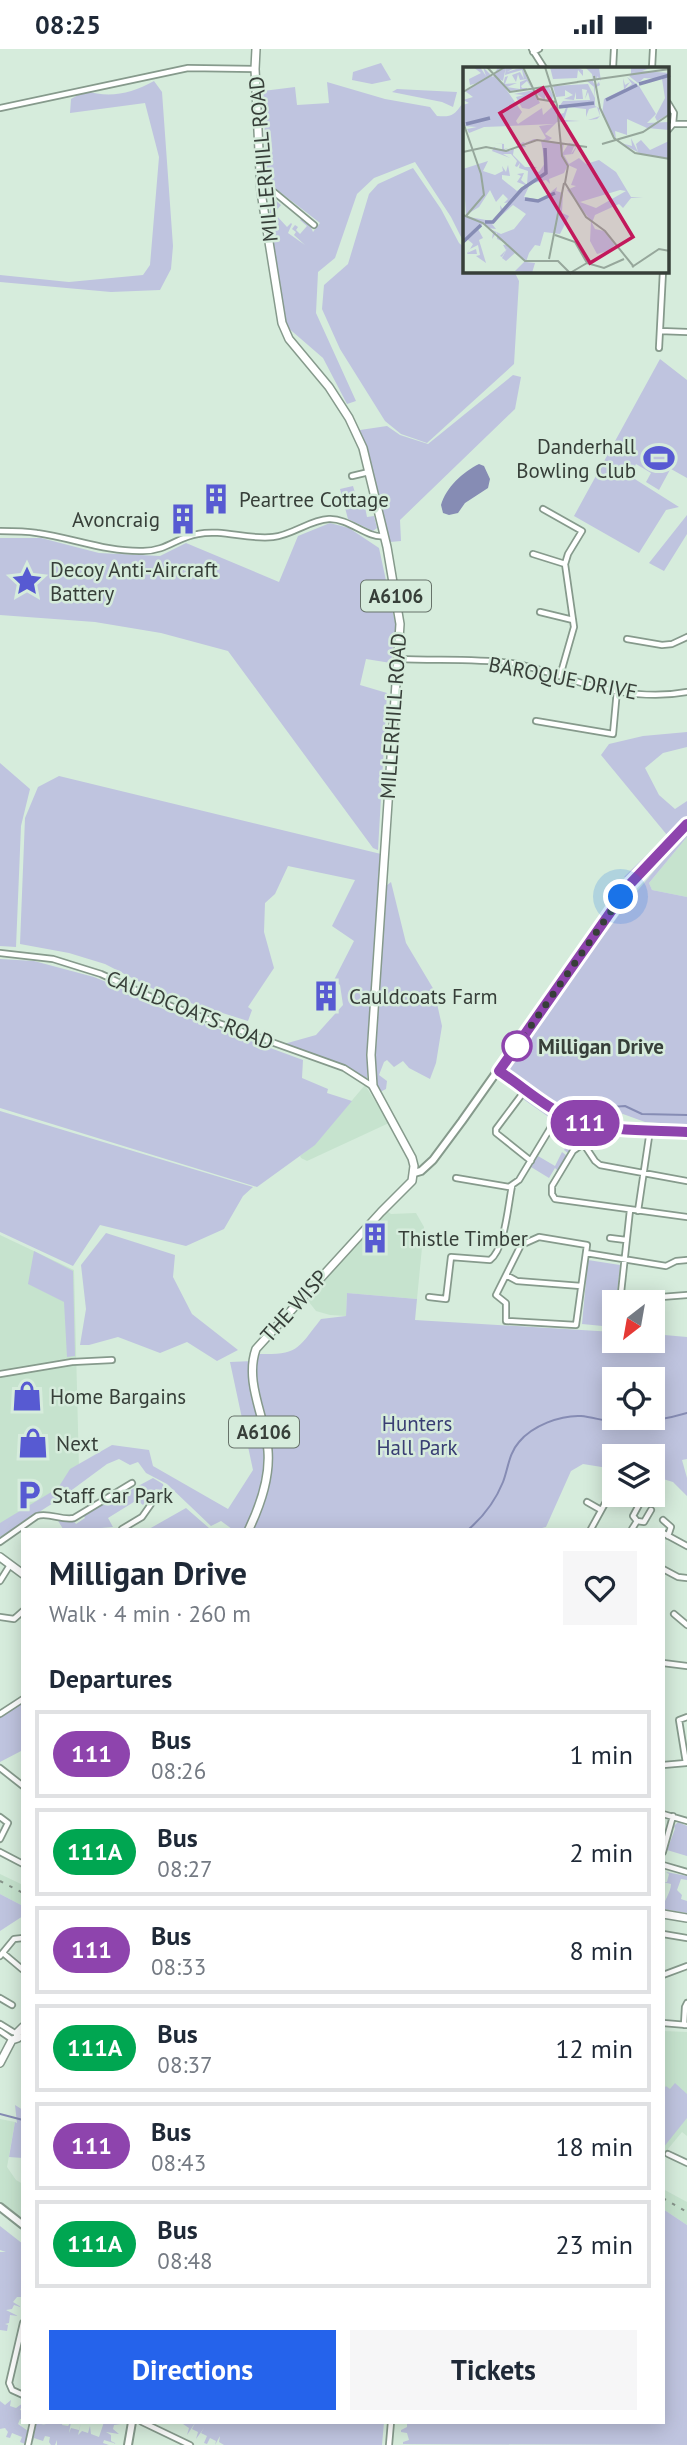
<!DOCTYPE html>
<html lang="en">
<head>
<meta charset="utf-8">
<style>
  :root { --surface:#fff; --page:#f6f6f7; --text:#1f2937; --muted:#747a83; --line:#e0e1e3; --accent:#2563eb }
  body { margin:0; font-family:"PT Sans",sans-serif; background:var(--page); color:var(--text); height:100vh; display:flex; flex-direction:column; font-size:26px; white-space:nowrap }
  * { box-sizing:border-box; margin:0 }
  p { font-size:23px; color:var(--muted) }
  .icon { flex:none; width:38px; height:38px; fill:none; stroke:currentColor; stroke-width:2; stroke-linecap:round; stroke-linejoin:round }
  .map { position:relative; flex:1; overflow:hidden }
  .details { position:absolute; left:21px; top:1479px; width:644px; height:896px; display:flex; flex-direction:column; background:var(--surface); border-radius:0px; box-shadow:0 4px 18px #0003 }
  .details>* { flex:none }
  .badge { padding:0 14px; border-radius:23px; font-size:24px; line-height:46px }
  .needle { width:46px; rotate:211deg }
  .tools { position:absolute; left:602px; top:1241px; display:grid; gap:14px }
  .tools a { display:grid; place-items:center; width:63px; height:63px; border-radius:0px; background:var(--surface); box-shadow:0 4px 18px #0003; font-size:35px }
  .you { position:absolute; width:35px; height:35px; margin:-18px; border:5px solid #fff; border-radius:50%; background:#1a73e8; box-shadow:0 0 0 10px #1a73e833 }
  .map>.badge { position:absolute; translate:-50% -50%; box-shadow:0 0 0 4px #fff }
  h2 { padding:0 28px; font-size:26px; line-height:63px }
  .round { display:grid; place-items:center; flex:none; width:74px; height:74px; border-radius:0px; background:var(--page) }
  .headline { display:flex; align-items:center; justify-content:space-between; height:119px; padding:0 28px }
  h1 { font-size:33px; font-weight:800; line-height:52px }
  .button { display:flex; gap:14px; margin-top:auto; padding:14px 28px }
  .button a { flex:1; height:80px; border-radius:0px; background:var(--accent); color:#fff; font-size:28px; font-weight:800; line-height:80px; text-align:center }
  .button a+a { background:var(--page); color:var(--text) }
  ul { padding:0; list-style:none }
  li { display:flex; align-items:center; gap:21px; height:88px; margin:0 14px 10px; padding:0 14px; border:4px solid var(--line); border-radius:0px }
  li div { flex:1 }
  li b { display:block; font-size:26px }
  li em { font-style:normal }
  li .badge { min-width:77px; font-weight:700; text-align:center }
  .status { display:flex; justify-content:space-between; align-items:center; height:49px; padding:0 35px; background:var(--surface); direction:ltr }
  .status svg { height:19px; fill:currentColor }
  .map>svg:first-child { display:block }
  .built { fill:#c6e3ce }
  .green { fill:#bfc4df; fill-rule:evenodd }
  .water { fill:#868cb4 }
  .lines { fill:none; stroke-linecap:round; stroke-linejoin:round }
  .stream { stroke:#868cb4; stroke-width:2 }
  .street-casing { stroke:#869a8c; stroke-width:8 }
  .secondary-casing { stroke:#869a8c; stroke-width:10 }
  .primary-casing { stroke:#869a8c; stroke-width:10 }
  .street { stroke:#fff; stroke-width:4.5 }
  .secondary { stroke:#fff; stroke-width:6 }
  .primary { stroke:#fff; stroke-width:7 }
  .rail { stroke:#859389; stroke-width:2; stroke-dasharray:3.5 7; stroke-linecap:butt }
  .line-casing { stroke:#fff; stroke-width:16 }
  .line { stroke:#8e44ad; stroke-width:10 }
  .walk { stroke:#373f39; stroke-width:7; stroke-dasharray:0 12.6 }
  .stop-dot { fill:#fff; stroke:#8e44ad; stroke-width:3.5 }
  .labels { text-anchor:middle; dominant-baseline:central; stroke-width:5; stroke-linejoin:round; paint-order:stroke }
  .shield { fill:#d6ecdc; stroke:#67736a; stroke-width:2 }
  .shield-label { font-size:19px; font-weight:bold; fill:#373f39 }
  .street-label { font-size:21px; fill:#373f39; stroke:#d6ecdc }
  .poi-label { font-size:21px; fill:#373f39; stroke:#d6ecdc; text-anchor:start }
  .stop-label { font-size:21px; font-weight:bold; fill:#373f39; stroke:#d6ecdc; text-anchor:start }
  .park-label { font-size:21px; fill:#393e73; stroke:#d6ecdc }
  .inset-river { fill:none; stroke:#868cb4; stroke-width:3.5 }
  .inset-road { fill:none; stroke:#96a79b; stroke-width:2 }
  .view { fill:#c2185b; fill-opacity:0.15; stroke:#c2185b; stroke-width:3.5 }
  .inset-edge { fill:none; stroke:#373f39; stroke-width:3.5 }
</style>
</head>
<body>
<div class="status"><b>08:25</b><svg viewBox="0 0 49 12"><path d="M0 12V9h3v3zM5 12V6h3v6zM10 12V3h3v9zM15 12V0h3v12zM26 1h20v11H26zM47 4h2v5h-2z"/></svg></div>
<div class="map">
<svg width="687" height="2396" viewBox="0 0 687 2396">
  <rect width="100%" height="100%" fill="#d6ecdc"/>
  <path class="built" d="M687,788V848L652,841L649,834Z
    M365,1036L389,1074L307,1112L301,1109L300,1107L315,1095Z
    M387,1162L391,1165L416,1164L424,1178L417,1250L347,1244L346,1267L330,1266L316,1262L305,1248Z
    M0,1186L74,1221L79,1420L65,1435L0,1477Z
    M0,1825L23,1836V1857L0,1845Z
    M663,1982L687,1983V2087L682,2083L663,2106Z
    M0,2070L15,2073L7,2118L16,2131L23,2135V2169L0,2153Z
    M663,2140L687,2153V2176L663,2160Z"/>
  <path class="green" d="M381,14L391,31L372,35L352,31L353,23Z
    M154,32L162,43L173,197L171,220L160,241L111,243L0,233V226L69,233L143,226L150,216L159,108L145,54L70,64L71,50L85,42C110,49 131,45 154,32Z
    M327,33L385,50L430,58L437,67C451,68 454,67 462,55H465V196L451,168L415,113L374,129L357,145L335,209L318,223L316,264L356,352L347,355L323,309L286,277L269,167L273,149L281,156L276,162L278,164L276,166L287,178L291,174L292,175L288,184L305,196L294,186L296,183L292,180L295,176L298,178L296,181L300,185L307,177L300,171L303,169L309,174L313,183L320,174L267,133L263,42L295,38L297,56L329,54Z
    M397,40L457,43L453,58L442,53L392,43Z
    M413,119L441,160L459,194L465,199V222H514L519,232L514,315L427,394L401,385L385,372L340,300L322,260L324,236L348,215L369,145L378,135Z
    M660,310L687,331V429L671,420L672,417L659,441L646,433L651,424L636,415L630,427L679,458L666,461L639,504L574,467Z
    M513,326L521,328L515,360L400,471L401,492L390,493L360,381L387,377L400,386L428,395Z
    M353,437L358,454L364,453L367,468L374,467L377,479L373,482L348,470L340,440Z
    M687,466V485L664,522L649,514Z
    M330,474L349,479L379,499L396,578L391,614L366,610L360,636L387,644L378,801L373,799L228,602L161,584L95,573L0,566V489H41L99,504L160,507L186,494L279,533L298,487Z
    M687,683V698L663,704L645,719L659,746L675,760L687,752V771L629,829L624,828L667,786L601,706L609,695L643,687Z
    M0,714L30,740L21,777L16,898L0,897Z
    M59,727L381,805L367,1030L345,1016L284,995L316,986L343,956L340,936L334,931L354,892L332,877L355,831L288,817L275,845L265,854L264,883L274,919L248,958L252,961L248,972L165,946L105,915L69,904L20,895L25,769L38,738Z
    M687,783V788L649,834L652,841L687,848V1076L645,1073L612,1061L604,1071C562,1063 538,1044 505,1020L633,847Z
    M391,833L406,894L434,941L442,977L436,1014L430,1030L409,1019L403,1012L394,1018L387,1011L384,1013L379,1026L387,1032L386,1040L380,1043L376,1031V980L386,837Z
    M0,910L34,912L94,928L121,939L158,958L303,1011L302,1029L328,1040L327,1044L352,1052L315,1096L257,1138L0,1059Z
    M525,1048C549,1065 568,1076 597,1082L596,1084L568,1104L564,1101L576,1082L553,1071L523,1050Z
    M0,1062L253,1138L243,1147L224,1180L186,1197L100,1176L73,1217L0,1183Z
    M562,1103L566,1106L565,1112L556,1129L553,1130L557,1121L555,1119L549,1129L531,1118L538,1107L555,1117Z
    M106,1184L175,1206L173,1228L192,1265L238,1301L217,1312L187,1293L160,1304L118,1288L89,1296H80L86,1260L81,1216Z
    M34,1202L73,1222L75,1307L67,1308L64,1253L28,1235Z
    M588,1211L620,1216L616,1253H614L613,1278L582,1275Z
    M347,1244L417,1250L415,1271L614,1283V1292H653V1285L687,1288V1410L682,1411L687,1429V1447L673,1433L653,1427V1407H614V1420L583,1415L571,1422L546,1478L538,1480H232L221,1472L211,1477L167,1435L146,1424L138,1413L130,1416L119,1410L107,1415L61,1449L0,1488V1474L58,1439L70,1420L112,1396L149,1401L153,1417L228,1460L253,1421L230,1313L253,1312L259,1305C299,1306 298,1299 321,1270L346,1267ZM614,1330H653V1368H614Z
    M153,1429L163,1435L164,1440L160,1442L156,1440L149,1446L143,1456L137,1451L108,1469L113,1478L101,1479V1480H63L57,1470L73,1471L76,1475L85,1469L83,1465L114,1446L116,1449Z
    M186,1459L209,1479L149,1480Z
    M23,1653V1701L0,1713V1668Z
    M678,1773L687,1777V1807L667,1801L675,1780L674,1777Z
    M666,1823L687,1827V1831L681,1830L677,1841L682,1846L681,1850L687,1852V1864L663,1860C663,1852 671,1844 671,1835L663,1833H667L669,1825Z
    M0,1845L23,1857V1867L0,1882Z
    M675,2034L687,2045V2069L663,2099V2041L666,2037L670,2040Z
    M15,2056L23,2061V2109L9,2108L15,2073L17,2074Z
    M663,2160L687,2176V2396L403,2395V2393L409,2391L407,2384L401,2383V2381L407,2378V2374L402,2373H663Z
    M0,2177L23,2195V2248H17L13,2253L21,2258L14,2256L12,2260L6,2261L18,2267L10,2266L9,2274L5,2275L8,2276L7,2282L0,2281V2203H6L0,2201Z
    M11,2351L10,2357L16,2359L23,2354L20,2361L23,2362V2370H20L18,2375L28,2382L25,2395L20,2393L22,2388L12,2384L10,2389L6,2388L8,2383L5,2379L0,2380V2352L5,2356Z
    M39,2373H63L62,2376L68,2377L71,2373L69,2384L71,2379L79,2381L81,2374L78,2386L82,2382L88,2384L90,2377L91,2385L99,2388L104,2373L121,2375L114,2376L113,2380L119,2385L106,2383L111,2386V2392L117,2395L104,2391L103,2394L109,2396H57V2391L55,2396H51L49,2393L50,2388L45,2387L43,2392L34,2389L32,2396L36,2374L46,2376Z
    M184,2373H384L382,2396H224L219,2393L220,2387L215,2396L216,2392L210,2389L207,2395L204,2394L207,2387L201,2384L204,2379L196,2390L198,2383L192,2380L195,2374L187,2386L189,2379L183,2375Z"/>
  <path class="water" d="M479,415L484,417L490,430L488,439L465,454L458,464L449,466L443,464L441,456C446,438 463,423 479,415Z"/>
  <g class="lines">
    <path class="stream" d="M602,1069L611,1058L625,1057L642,1065L687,1066
      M469,1480C484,1467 495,1453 503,1433C508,1420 509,1404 519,1393C532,1377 560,1366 581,1367C593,1368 606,1373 618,1373C642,1374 664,1371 687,1364
      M0,2065L23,2071"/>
    <g class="street-casing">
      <path id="street" d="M532,0L544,19
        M533,3L539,0
        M613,19L614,0
        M652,19L653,0
        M668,54L674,64L673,75
        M0,59L188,19L255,20
        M668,81L673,75H687
        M261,143H274L314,176
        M660,282L687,283
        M659,299L663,222
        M352,427L369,423
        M543,460L582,482L568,505L565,515L574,578L560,627
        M0,482C12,482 25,482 37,484C73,489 106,503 143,502C167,502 177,488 198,485C222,480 248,491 273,488C293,486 309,471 329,470C349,469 368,490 384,487
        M533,505L565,515
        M540,563L573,571
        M627,590L662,596L672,595L687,588
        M398,610C437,612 479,609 517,615C537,619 555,626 575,632C610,643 650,650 687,643
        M536,672L613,685L617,641
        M0,904L53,910L101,925L171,957L344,1019L372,1037
        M499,1022C524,1039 549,1062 578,1072C609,1083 654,1081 687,1083
        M526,1040L496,1080V1084L531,1112
        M601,1077L599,1084L573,1102L552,1137V1145L555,1150L687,1168
        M583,1094L595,1112L600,1116L687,1132
        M456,1129L509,1138L519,1131L551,1078
        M638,1162L650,1081
        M539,1188L587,1196L576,1276L506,1272V1254L496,1246L521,1196Z
        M610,1189L626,1191
        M586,1204L666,1217L676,1212L687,1211
        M506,1226L517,1232L581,1237
        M429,1248L446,1250L451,1208L490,1211C505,1200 508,1156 512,1137
        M620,1253L630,1161
        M653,1277L657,1274L661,1248L687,1246
        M0,1325L72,1313L112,1311
        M587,1453L601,1461
        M663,1471L671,1478L668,1487
        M637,1472L644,1473L651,1461
        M122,1480L142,1468L156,1448L164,1444
        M591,1480L608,1449
        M632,1480L637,1472L633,1467L640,1454
        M663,1484L687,1497
        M0,1493L37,1467C49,1463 62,1472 74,1469L132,1434
        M663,1520L678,1528L687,1529
        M0,1532L10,1516
        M674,1565L687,1576
        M0,1568L14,1570L23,1562
        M663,1614L687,1617
        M0,1665L23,1650
        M686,1714L679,1671L687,1668
        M663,1716L686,1714
        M0,1719L23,1737
        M663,1765L687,1772
        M0,1768L8,1774L0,1790
        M0,1803L23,1815
        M663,1803L673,1767
        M663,1816L687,1823
        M663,1885L687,1889
        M3,1904L22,1920
        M0,1907L14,1890L23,1889
        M663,1926L687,1917
        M0,1949L12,1956
        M663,1974L687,1976
        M0,1975L13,1983
        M684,1976L685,1958L687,1954
        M0,1982L10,1989
        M668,2105L687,2114
        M23,2274L9,2334L12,2341L23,2346
        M142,2373L190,2396
        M28,2396L33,2373
        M389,2396L391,2373"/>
    </g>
    <g class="secondary-casing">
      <path id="secondary" d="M414,1124L421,1122L433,1111L462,1072L631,833L687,775
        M0,2158L23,2176
        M128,2396L132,2373"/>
    </g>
    <g class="primary-casing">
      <path id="primary" d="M249,1480C260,1457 270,1428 268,1402C266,1369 244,1334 256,1300L381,1163L412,1132L414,1117L412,1109L373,1037L371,1006L400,575L387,498L363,399L349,369L329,338L289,290L282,274L261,143L255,20L256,0
        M0,1508L23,1525
        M663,1865L687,1869
        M0,2014L12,1991L18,1989L17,1984L23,1978"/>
    </g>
    <use href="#street" class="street"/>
    <use href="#secondary" class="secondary"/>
    <use href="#primary" class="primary"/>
    <path class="rail" d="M0,1832L23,1844
      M663,2149L687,2163"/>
  </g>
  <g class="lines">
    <g class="line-casing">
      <path id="line" d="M687,775L631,834L499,1022C525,1039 549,1062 578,1072C609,1083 654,1081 687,1083"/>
    </g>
    <use href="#line" class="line"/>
    <path class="walk" d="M517,997L621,848"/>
  </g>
  <defs>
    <g id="stadium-bare" transform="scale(2.415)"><path d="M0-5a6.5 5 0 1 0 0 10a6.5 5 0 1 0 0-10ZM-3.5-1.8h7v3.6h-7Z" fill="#575ad2" stroke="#d6ecdc" stroke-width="2.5" paint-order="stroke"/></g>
    <g id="building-bare" transform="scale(2.415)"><path d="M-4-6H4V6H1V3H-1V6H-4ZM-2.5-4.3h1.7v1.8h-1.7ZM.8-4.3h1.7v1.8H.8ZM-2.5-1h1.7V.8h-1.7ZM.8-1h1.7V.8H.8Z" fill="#575ad2" stroke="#d6ecdc" stroke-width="2.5" paint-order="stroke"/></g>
    <g id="sight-bare" transform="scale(2.415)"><path d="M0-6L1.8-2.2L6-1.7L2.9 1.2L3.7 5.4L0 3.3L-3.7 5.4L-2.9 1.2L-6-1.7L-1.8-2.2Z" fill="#575ad2" stroke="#d6ecdc" stroke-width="2.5" paint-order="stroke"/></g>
    <g id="shop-bare" transform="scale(2.415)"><path d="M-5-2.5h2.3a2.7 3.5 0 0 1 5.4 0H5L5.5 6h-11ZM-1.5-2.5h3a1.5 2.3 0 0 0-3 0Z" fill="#575ad2" stroke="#d6ecdc" stroke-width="2.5" paint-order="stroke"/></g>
    <g id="parking-bare" transform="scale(2.415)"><path d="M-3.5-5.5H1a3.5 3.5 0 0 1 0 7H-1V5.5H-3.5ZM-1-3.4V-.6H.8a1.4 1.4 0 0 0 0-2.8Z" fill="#575ad2" stroke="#d6ecdc" stroke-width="2.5" paint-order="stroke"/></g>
  </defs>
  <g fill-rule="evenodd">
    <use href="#stadium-bare" x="659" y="409"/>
    <use href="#building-bare" x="216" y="450"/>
    <use href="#building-bare" x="183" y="470"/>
    <use href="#sight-bare" x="27" y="532"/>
    <use href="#building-bare" x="326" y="947"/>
    <use href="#building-bare" x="375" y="1189"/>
    <use href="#shop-bare" x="27" y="1347"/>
    <use href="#shop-bare" x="33" y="1394"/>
    <use href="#parking-bare" x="29" y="1446"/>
  </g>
  <circle class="stop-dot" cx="517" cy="997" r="14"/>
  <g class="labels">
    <g class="shield">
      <rect x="361" y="531.5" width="70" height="31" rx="5"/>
      <rect x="229" y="1367.5" width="70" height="31" rx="5"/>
    </g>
    <g class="shield-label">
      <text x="396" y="547">A6106</text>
      <text x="264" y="1383">A6106</text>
    </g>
    <g class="street-label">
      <text transform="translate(263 110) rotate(-95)">MILLERHILL ROAD</text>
      <text transform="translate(563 629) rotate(11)">BAROQUE DRIVE</text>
      <text transform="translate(393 667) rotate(-86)">MILLERHILL ROAD</text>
      <text transform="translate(190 961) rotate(22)">CAULDCOATS ROAD</text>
      <text transform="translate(294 1257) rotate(-48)">THE WISP</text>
    </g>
    <g class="poi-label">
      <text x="636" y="397" text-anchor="end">Danderhall<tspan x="636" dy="24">Bowling Club</tspan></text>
      <text x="239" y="450">Peartree Cottage</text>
      <text x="160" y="470" text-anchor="end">Avoncraig</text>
      <text x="50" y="520">Decoy Anti-Aircraft<tspan x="50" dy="24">Battery</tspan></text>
      <text x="349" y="947">Cauldcoats Farm</text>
      <text x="398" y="1189">Thistle Timber</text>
      <text x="50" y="1347">Home Bargains</text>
      <text x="56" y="1394">Next</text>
      <text x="52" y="1446">Staff Car Park</text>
    </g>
    <g class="stop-label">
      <text x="538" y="997">Milligan Drive</text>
    </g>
    <g class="park-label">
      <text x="417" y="1374">Hunters<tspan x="417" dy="24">Hall Park</tspan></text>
    </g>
  </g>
  <g transform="translate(463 18)">
    <rect width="206" height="206" fill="#d6ecdc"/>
    <path d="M10,0H17L23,9L20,0L30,10L35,0H40L35,5L43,0H53L44,5L59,0L69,22L64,14L58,19L59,21H64V22L47,24L40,18L42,10L45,9L42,17L54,16L44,20L57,22V15L65,12L57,13L55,7L53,15L49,8L57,5L61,12L59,3L42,8L43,0L40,14L36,12L59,45L53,54L55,57L79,41L80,48L90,39L94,48L101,46L103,40L95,41L100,34L127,33L125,25L122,32L124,23L119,22L120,32H113V25L111,33L101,32L110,28L102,23V29L93,30L90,19L125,17L132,31L131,20L124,14L130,13L129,7L122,0L136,1L138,14L134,9L135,14L132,10L130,15L133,18L136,15L137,18L132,21V39L136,41L137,49L134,52L126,53H125L137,49L134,40L126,42L123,50V42L105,40L101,53L117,54L94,55L82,67L89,71L85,74L101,76L99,87L106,76L112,77L108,87L115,77L110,87L101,88L106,97L116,91L123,97L136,93L153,105L168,130H180L168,131L160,141L156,137L132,148L129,156L132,162L141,164L152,178L145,184L134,187L127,174L128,154L104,123L113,119L108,118L114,102L105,98L101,106L86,112L87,117L83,113L67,117L61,130L78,133L94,120L93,124L100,126L99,146L106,149L97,167L81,165L77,179L72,178L66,186L63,195L72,196L69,206L52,204L62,194L52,186L43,194L39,191L46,178L39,190L37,189L43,183L40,178L45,177L34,172V165L29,172L30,165L20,157L15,162L20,171L16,173L23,196L13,189L17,188L15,178L7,182L4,186L13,182L14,187H4L10,177L4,172L0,177V149L29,154L38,146L37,138L41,144L48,135L41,136L45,132L40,127L33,135L27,123L16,140L3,148L0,102L25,94L20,104L32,108L40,104L39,99L43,105L45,98L47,109L39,108V112L54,124L62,118L54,115L58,109L54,107L61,106L58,113L64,118L65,104L56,101L57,96L54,100L52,99L54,94L48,87H40L47,91L29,84L31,80L39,84V77L31,76L41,77V82L45,81L41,83L47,84L60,75L62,76L71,72H75L61,77L63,80L51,81L50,88L62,100H74L70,103L76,105L82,96L78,74L83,71L76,59L91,57L21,60L6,66L4,62L14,60L0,59V38L6,36L0,33L10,30L2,24L15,16L7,18L6,12L18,6ZM157,123L163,124L133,141L117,135ZM50,138L63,147L51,162L38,167L25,161L33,162L29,157ZM87,0H112L120,3V9L115,3L114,11L90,12ZM168,0H190L179,4L207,6L206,47L194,54L192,50L202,31L199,12L181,11L175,16L166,9L173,3L168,7ZM164,10L176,19L193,47L184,56L206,55V63L184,61L164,52V68L152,64L153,72L139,48L141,32L161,22L160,11L162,18L167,15L161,23L169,17ZM86,20L90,28L89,35L85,22L87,32L82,24V33L71,25L77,36L66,42L59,41L53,30L61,28L51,27ZM168,71L175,85L173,77L178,73L187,83L206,74V92L178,87L158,76L169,79Z" fill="#bfc4df" fill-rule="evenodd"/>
    <path class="inset-river" d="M176,17L207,8M143,33L174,18M96,40L131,36M3,57L27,51M62,132L75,134L92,126M22,155H30L59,122L83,106L82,81M0,175L18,158"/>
    <path class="inset-road" d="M24,0L47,25L115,15M60,0L75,32L93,35M82,0L94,38L99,89L105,99L102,116L123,150L142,164L171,200M131,9L137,41L151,71L172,86L207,92M114,15L207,2M0,25L42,0M0,55L18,107L21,128L3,149M139,77L180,65L207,47M0,85L23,80L43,84L74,73L124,80M0,148L20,156L62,194H95L108,207M92,168L112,175L124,196M86,192L101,116M169,200L196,182L207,184M107,206L124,196L141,201L161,192"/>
    <path class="view" d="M80,21L170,170L127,196L37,46Z"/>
    <rect width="206" height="206" class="inset-edge"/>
  </g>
</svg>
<div class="tools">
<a><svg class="needle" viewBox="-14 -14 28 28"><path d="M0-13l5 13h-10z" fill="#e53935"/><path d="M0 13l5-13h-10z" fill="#747a83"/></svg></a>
<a><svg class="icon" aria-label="locate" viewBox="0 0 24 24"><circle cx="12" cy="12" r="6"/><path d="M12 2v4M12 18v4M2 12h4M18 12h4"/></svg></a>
<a><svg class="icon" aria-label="layers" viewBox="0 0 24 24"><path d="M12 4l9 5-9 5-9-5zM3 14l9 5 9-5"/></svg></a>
</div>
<div class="you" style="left:621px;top:848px"></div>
<b class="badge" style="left:585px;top:1074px;background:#8e44ad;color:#fff">111</b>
<section class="details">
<div class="headline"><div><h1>Milligan Drive</h1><p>Walk · 4 min · 260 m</p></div><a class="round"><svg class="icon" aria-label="heart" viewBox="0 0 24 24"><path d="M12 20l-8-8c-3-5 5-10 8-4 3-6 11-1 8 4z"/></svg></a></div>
<h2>Departures</h2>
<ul>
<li><span class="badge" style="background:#8e44ad;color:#fff">111</span><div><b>Bus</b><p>08:26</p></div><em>1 min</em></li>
<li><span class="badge" style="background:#00a651;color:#fff">111A</span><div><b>Bus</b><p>08:27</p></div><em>2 min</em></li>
<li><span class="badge" style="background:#8e44ad;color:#fff">111</span><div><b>Bus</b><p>08:33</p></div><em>8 min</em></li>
<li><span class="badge" style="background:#00a651;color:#fff">111A</span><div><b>Bus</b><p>08:37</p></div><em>12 min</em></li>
<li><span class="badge" style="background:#8e44ad;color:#fff">111</span><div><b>Bus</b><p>08:43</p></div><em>18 min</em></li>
<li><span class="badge" style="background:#00a651;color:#fff">111A</span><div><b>Bus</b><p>08:48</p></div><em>23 min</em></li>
</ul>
<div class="button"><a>Directions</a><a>Tickets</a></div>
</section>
</div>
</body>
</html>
